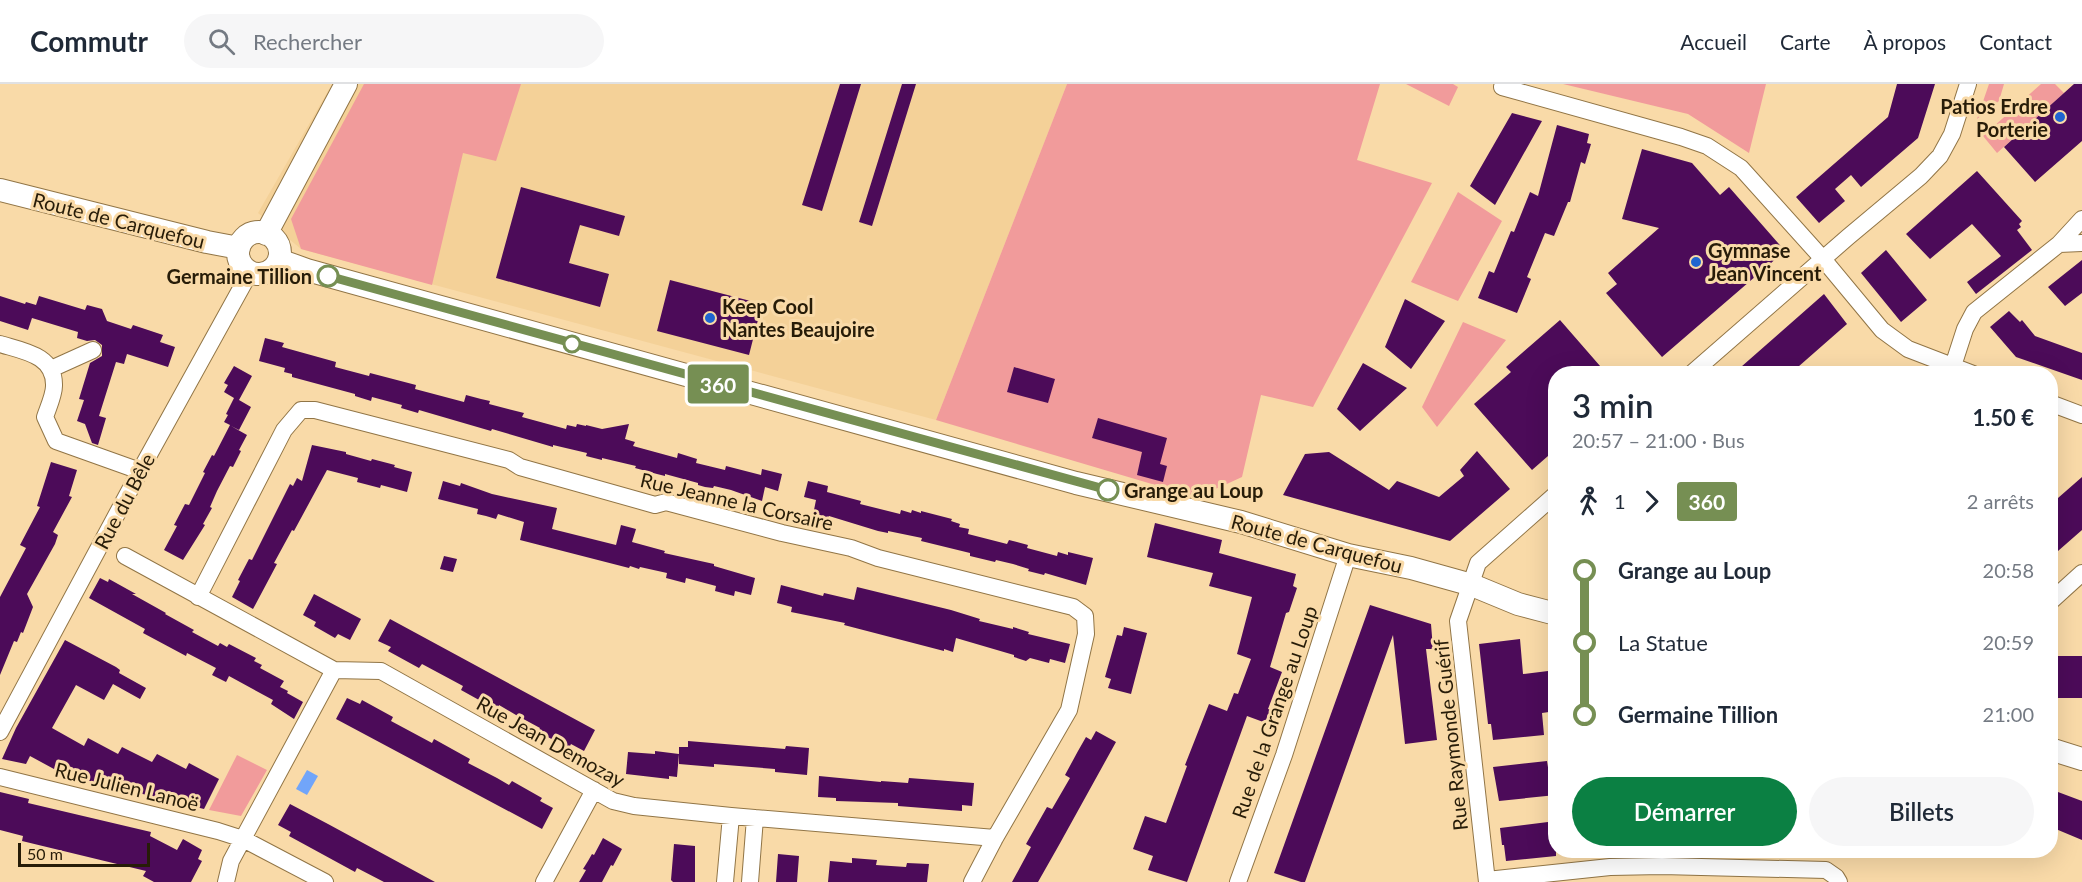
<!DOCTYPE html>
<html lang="fr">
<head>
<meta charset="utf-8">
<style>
  :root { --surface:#fff; --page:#f6f6f7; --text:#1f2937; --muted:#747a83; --line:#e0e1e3; --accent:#0b8043 }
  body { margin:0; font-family:Lato,sans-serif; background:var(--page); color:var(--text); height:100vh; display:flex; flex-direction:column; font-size:22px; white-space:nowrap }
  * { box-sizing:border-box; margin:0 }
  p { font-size:20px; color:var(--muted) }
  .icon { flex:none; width:33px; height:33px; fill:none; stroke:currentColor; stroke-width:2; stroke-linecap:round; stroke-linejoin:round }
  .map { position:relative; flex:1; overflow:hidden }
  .side { position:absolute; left:1548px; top:282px; width:510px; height:492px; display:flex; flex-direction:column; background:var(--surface); border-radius:24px; box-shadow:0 6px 24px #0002 }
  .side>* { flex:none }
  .badge { padding:0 12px; border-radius:4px; font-size:21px; line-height:39px }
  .scale { position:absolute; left:18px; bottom:15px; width:132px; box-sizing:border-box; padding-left:6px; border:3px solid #271c08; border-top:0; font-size:16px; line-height:21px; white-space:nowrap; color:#271c08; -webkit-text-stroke:4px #f9daa8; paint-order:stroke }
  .map>.badge { position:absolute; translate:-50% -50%; box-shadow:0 0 0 3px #fff }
  .legs { display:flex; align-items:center; gap:9px; height:66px; padding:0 24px; font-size:20px }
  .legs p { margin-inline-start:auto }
  .head { display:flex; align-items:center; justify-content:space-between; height:102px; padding:0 24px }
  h1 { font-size:33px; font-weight:600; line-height:45px }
  .button { display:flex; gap:12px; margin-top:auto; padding:12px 24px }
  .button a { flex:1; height:69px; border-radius:36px; background:var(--accent); color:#fff; font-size:24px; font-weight:600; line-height:69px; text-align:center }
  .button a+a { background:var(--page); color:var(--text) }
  ul { padding:0 24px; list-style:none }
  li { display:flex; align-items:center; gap:21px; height:72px; font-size:22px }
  li i { display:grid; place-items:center; width:9px; height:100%; margin:0 8px; background:currentColor }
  li i::after { content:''; width:15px; height:15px; margin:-8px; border:4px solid; border-radius:50%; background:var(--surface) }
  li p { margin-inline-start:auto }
  li:first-child i { background:linear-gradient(#0000 50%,currentColor 0) }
  li:last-child i { background:linear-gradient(currentColor 50%,#0000 0) }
  header { display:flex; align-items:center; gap:36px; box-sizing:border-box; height:84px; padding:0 30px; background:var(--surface); border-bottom:2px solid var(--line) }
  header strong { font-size:28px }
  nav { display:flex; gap:33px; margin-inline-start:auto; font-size:21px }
  .search { width:420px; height:54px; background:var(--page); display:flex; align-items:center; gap:15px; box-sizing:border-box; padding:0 21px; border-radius:33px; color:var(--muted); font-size:22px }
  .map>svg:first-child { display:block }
  .built { fill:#f4d198 }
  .green { fill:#f19b9b }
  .water { fill:#71a5f9 }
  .building { fill:#4c0b59 }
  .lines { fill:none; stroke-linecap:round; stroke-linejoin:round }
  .minor-casing { stroke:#917546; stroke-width:18 }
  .secondary-casing { stroke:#917546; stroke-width:24 }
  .minor { stroke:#fff; stroke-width:16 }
  .secondary { stroke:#fff; stroke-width:22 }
  .line-1-casing { stroke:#fff; stroke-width:14 }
  .line-1 { stroke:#768f53; stroke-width:9 }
  .poi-dot { fill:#1f65d0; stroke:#f9daa8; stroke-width:2 }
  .stop-1-dot { fill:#fff; stroke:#768f53; stroke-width:3 }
  .labels { text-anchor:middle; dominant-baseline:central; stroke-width:6; stroke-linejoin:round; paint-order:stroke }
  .poi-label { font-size:20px; font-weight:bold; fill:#271c08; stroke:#f9daa8; text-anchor:start }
  .street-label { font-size:20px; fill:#271c08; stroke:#f9daa8 }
  .stop-label { font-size:20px; font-weight:bold; fill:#271c08; stroke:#f9daa8; text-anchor:end }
</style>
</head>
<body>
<header>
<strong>Commutr</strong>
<div class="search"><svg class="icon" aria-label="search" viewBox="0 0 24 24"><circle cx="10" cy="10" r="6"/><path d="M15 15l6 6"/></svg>Rechercher</div>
<nav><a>Accueil</a><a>Carte</a><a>À propos</a><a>Contact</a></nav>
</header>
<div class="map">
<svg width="2082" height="798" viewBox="0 0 2082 798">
  <rect width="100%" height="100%" fill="#f9daa8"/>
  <path class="built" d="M332,0H1067L936,336L301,165L258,129Z"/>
  <path class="green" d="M364,0H521L496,77L463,69L432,201L301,165L291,135Z
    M1067,0H1380L1357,76L1432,99L1313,323L1261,311L1242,393L1218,404L1189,411L936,336Z
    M1406,0H1453L1458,3L1449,22Z
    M1563,0H1766L1749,69L1688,30Z
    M1989,0H2004L1999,17L1977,35Z
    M2041,0H2055L2064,9L1997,69L1983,52Z
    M1458,108L1502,137L1458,217L1411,198Z
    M1463,238L1506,256L1437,343L1422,323Z
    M237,671L267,686L241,732L209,726Z"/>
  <path class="water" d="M307,686L318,692L307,711L296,705Z"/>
  <path class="building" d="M840,0H861L822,127L802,121Z
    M902,0H916L872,142L859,138Z
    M1897,0H1935L1918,54L1861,103L1851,91L1835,105L1845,117L1819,139L1796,113L1888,33Z
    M2074,0H2082V57L2035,98L2004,63Z
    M1512,29L1542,37L1495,121L1470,102Z
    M1557,41L1589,50L1587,59L1591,60L1585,80L1581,78L1570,118H1568L1554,152L1545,149L1527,193L1531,195L1517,229L1478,214L1489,187L1494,189L1511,147L1514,148L1530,108L1538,112Z
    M1642,65L1692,79L1720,111L1729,103L1785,167L1662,273L1606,209L1617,200L1608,189L1659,144L1622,135Z
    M1977,87L2022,137L2019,140L2021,143L2017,146L2032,166L1976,210L1967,198L2001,172L1972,140L1930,175L1906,150Z
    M521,103L625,132L619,152L580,141L569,179L609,190L600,223L496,194Z
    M1886,166L1927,216L1901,238L1861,189Z
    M2082,176V209L2065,222L2048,203Z
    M670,196L762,220L749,271L657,247Z
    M1824,210L1847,240L1790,290H1733Z
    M0,212L25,220L26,218L36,221L39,212L85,226L87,221L102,225L107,237L131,245L133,241L163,251L160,258L175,263L168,283L127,270L124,280L116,278L99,332L106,334L98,361L92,359L85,340L77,337L84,316L79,315L90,279L102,272V261L95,256L87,257L77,254L78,248L32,234L28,246L0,237Z
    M1405,215L1445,237L1411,285L1385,263Z
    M2009,227L2020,238L2022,236L2035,252L2082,269V296L2016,273L1990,243Z
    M1560,236L1607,290H1556V365L1532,386L1474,320L1511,288L1506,283Z
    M265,254L284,259L282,263L336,278L335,283L369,292L370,289L416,301L415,305L464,318L466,311L481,315L490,317L489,320L524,329L522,333L566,345L567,341L576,343L577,340L586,342V341L602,345L629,340L625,355L635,358L633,362L677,374L678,369L697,375L696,379L725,386L726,382L761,391L762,385L782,390L778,407L765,403L762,417L731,406L714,402L713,404L705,403L698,401V399L665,390V392L657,390L635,384L636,382L602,374V376L586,372L587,369L553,361V363L492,345L491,347L419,326L418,329L401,324L402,321L372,313L371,317L355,312V310L292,293V290L284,288L285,284L259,277Z
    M1363,279L1407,304L1360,347L1337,325Z
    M234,282L252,292L239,316L251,323L239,346L231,342L247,351L239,366L241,367L233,383L230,382L217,407L210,423L212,424L203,440L205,441L183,476L164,466L177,442L174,441L185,420L189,421L205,389L203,388L212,371L214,372L230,341L224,338L228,331L226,330L234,314L224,308L228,301L224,299Z
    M1014,283L1055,295L1048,319L1007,308Z
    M1098,334L1167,354L1160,380L1167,382L1163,398L1137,391L1142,368L1092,354Z
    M312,361L346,368V370L371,377L372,375L395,381L394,383L412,388L407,408L381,401L380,404L357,398L358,394L327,386L294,447L292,446L274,479L277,480L253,525L232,513L240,497L238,496L249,475L252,476L290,400L293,402L297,394L302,397Z
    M1477,367L1510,405L1450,457L1283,411L1305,370L1329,368L1389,406L1397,397L1439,413L1464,392L1460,386Z
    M51,378L77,386L69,412L72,413L53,448L58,451L55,460L27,510L33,523L23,549L21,548L17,558L14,557L0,591V513L26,464L20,461L40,423L37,422Z
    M2082,393V446L2050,474V421Z
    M443,397L460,402L461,399L492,410L557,424L552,445L616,461L621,441L636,445L632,458L665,467L664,469L714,480V482L755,494L751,511L735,507L734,512L715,507L716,502L686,494L685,499L666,494L667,489L640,483L639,485L630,482L629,484L520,456L524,438L498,430L496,435L486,432L477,430L478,425L438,415Z
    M808,397L828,402L827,408L861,417L860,420L900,430L901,426L911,429L912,426L921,429V427L952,435L951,437L960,440L959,443L969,445L968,450L1007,460L1009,456L1028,461L1027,464L1057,472L1058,468L1068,471V468L1093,474L1086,501L1045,489L1044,491L1028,487L1029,485L1013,480L996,476L995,478L970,472V469L921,457L922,454L888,447V449L878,447L829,432L828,434L813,431L816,416L804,413Z
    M1155,439L1222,456L1219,469L1296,490L1293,502L1297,504L1289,528L1286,529L1270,583L1282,588L1268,625L1271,626L1266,639L1247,632L1187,798L1148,786L1153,772L1133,765L1145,732L1166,739L1187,682L1185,681L1209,620L1227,627L1234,609L1238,610L1251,575L1237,570L1252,513L1209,502L1213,489L1147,473Z
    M444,472L457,475L453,488L440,485Z
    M100,494L108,498L109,495L136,510H132L166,529L165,530L194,546L192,548L218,562L220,559L227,563L229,560L256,574L254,577L262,581L260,584L284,597L280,603L288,607L287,609L303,618L294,635L271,620L273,616L229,592L226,598L212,591L216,584L187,569L186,572L143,549L145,545L89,514Z
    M781,501L823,512L824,509L854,516L857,503L951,526L980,535L979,537L1013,545V543L1029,548L1028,550L1070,560L1065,579L1050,575L1049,579L1030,574L1026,577L1014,573V571L956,554L953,568L944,565V567L844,541L845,539L791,528L792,523L777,519Z
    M314,510L361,535L350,556L338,550L335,554L314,542L316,538L303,531Z
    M1370,521L1431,540L1433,565H1426L1437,656L1405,660L1393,551L1305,798H1301L1274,789Z
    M390,535L595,646L584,667L571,660L569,664L538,648L540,644L516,631L499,621L497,626L461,606L463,602L450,595L422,580L419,584L388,567L391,563L378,557Z
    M1124,543L1147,549L1131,610L1108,604L1111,595L1105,593L1117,551L1122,552Z
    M1520,555L1523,590L1556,586V627L1542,629L1544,651L1493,656L1491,640H1488L1479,560Z
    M65,556L116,583L120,586L119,589L146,604L140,615L113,600L104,616L76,601L52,644L84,662L88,654L118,670L122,663L152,678L157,670L186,685L189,679L219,695L204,725L65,691L30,672L26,680L2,675L16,644Z
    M2056,572H2082V614H2053L2052,592H2056Z
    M347,614L360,620L362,616L393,633L391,637L432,659L434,655L470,675L468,679L497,694L509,701L512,697L542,714L540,717L553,724L542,745L336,635Z
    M1096,647L1116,658L1059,761L1038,798H1012L1031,763L1026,760L1047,723L1052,725L1070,694L1065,691L1078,667L1086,653L1091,656Z
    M688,657L785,665L786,662L809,664L807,691L775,688V685L714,680V683L679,680V663H688Z
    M655,667L679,670L677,693L669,692V695L626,690L628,668L655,670Z
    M1547,677L1550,696L1556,695V711L1499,717L1493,683Z
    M819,692L881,698V697L908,699L909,694L974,699L972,722L962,721V727L898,722V719L836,717V714L818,713Z
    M0,708L29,715L28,719L151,748L150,752L177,766L183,755L202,766L198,775L202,777L191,798H154L143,792L146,787L22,757L23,752L0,746Z
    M2058,708L2082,717V756L2051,743Z
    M290,720L328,740L435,798H384L357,784L355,788L289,752L291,748L278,741Z
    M1556,737V772L1506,777L1504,761H1502L1500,744Z
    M603,754L622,765L613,782L611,781L602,798H579L586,786L583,785L588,777L592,770L594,771Z
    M674,760L695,762V798H673L671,796Z
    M778,770L799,772L797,798H776Z
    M852,774L877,776L876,781L906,783L907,779L929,780L927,798H828L830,777L852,779Z"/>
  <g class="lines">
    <g class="minor-casing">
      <path id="minor" d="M1502,3L1681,53L1707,62L1741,84L1823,175L1882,246L1908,265L1973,290
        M2059,160L2082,159
        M0,260C23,267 55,271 54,302C54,311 48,324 45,333L56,357L140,387
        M1953,282L1965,245L1974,228L2059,160L2082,135
        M51,285L93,266
        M1691,290L1848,153L1921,92L1940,72L1952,50L1968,0
        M2050,319L2082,331
        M125,472L334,586L381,587L613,717L634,722L731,732L995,754
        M198,513L284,346L301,326H315L509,376L520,383L655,421L666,418L782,449L851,464L878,474L1073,523L1085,532L1086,550L1069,626L995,754L972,798
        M2050,518L2082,489
        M0,648L140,387L250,188
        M0,693L218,747L243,755L325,798
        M1487,796L1610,783L1662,782L1826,786L1836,793L1839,798
        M226,798L231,777L334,586
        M544,798L594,706
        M725,798L731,732
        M750,798L755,734
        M1238,798L1284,671L1348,471
        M1487,798L1458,537L1478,479L1556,410"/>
    </g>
    <g class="secondary-casing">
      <path id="secondary" d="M0,106L207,158L239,164
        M238 169a21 21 0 1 1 42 0a21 21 0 1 1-42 0Z
        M266,150L346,0
        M279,176L307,186L1076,399L1241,438L1348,471L1411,484L1472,501L1518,520L1556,530
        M2050,665L2082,675"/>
    </g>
    <use href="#minor" class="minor"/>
    <use href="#secondary" class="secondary"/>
  </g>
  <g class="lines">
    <g class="line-1-casing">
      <path id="line-1" d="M328,192L1108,406"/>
    </g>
    <use href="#line-1" class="line-1"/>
  </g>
  <g class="poi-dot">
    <circle cx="2060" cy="33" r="6"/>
    <circle cx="1696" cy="178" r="6"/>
    <circle cx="710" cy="234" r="6"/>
  </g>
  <g class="stop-1-dot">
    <circle cx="328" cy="192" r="10"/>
    <circle cx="572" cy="260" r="8"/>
    <circle cx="1108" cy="406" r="10"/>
  </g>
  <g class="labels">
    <g class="poi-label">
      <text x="2048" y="22" text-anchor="end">Patios Erdre<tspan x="2048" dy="23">Porterie</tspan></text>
      <text x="1708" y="166">Gymnase<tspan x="1708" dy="23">Jean Vincent</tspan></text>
      <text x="722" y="222">Keep Cool<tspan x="722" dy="23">Nantes Beaujoire</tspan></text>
    </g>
    <g class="street-label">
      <text transform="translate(119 136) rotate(14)">Route de Carquefou</text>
      <text transform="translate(124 417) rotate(-62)">Rue du Bêle</text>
      <text transform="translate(737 417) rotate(13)">Rue Jeanne la Corsaire</text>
      <text transform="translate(1317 459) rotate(15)">Route de Carquefou</text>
      <text transform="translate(1274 628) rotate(-71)">Rue de la Grange au Loup</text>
      <text transform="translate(1450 651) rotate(-96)">Rue Raymonde Guérif</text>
      <text transform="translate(551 657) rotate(29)">Rue Jean Demozay</text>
      <text transform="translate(127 702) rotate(14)">Rue Julien Lanoë</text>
    </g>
    <g class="stop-label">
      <text x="312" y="192">Germaine Tillion</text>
      <text x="1124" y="406" text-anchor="start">Grange au Loup</text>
    </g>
  </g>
</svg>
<div class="scale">50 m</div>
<b class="badge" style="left:718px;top:300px;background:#768f53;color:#fff">360</b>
<section class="side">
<div class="head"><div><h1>3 min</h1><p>20:57 – 21:00 · Bus</p></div><b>1.50 €</b></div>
<div class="legs"><svg class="icon" aria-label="walk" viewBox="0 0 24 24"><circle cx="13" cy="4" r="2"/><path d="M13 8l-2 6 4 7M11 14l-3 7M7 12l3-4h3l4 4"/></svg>1<svg class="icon" aria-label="forward" viewBox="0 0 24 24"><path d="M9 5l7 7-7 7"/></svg><b class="badge" style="background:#768f53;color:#fff">360</b><p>2 arrêts</p></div>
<ul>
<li><i style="color:#768f53"></i><b>Grange au Loup</b><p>20:58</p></li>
<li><i style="color:#768f53"></i><span>La Statue</span><p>20:59</p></li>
<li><i style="color:#768f53"></i><b>Germaine Tillion</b><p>21:00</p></li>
</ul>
<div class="button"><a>Démarrer</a><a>Billets</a></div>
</section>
</div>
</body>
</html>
